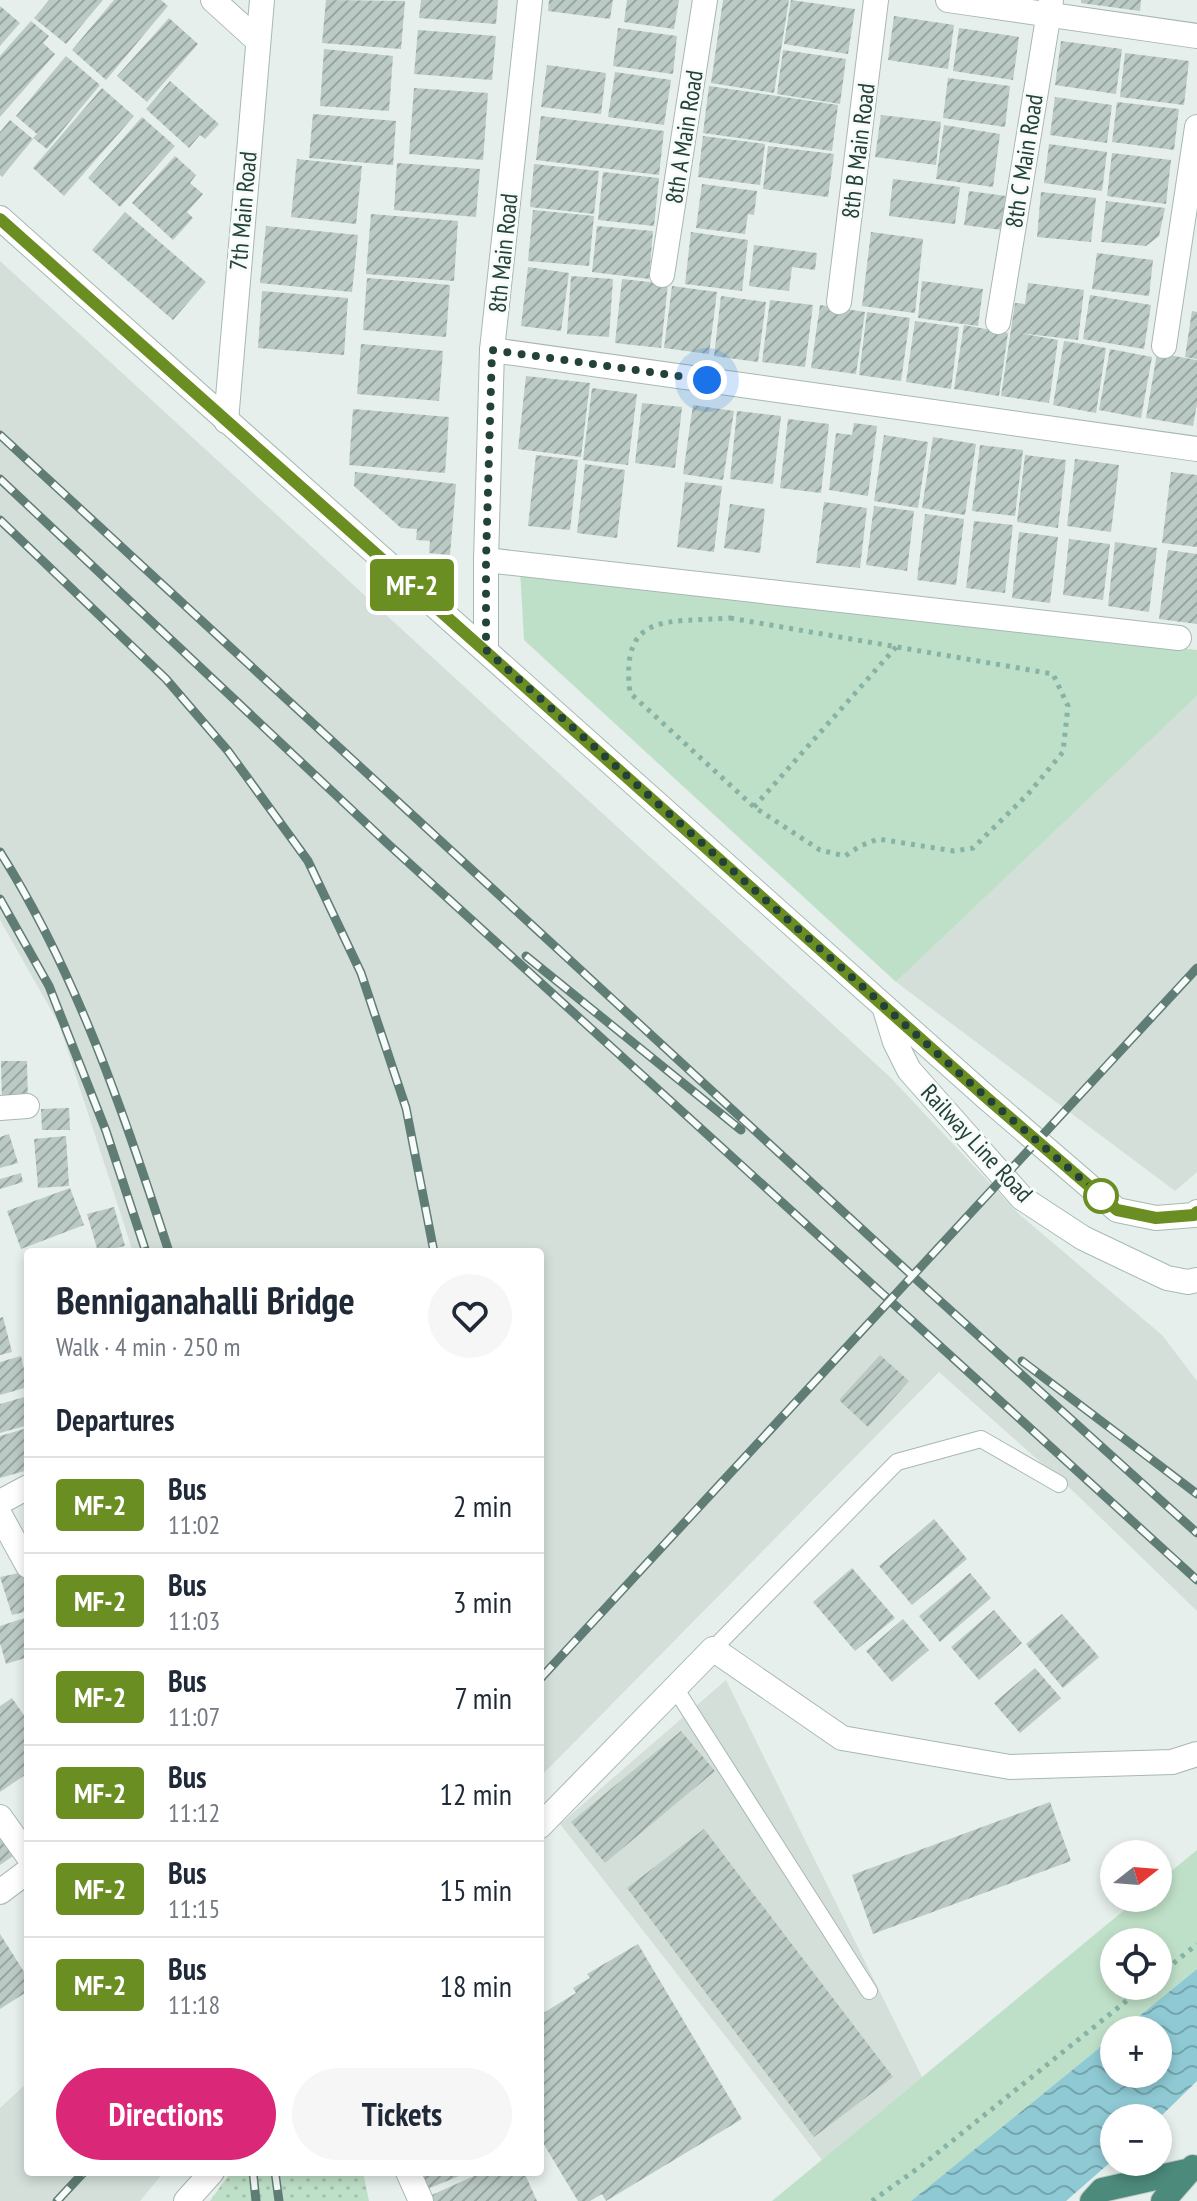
<!DOCTYPE html>
<html lang="en">
<head>
<meta charset="utf-8">
<style>
  :root { --surface:#fff; --page:#f6f6f7; --text:#1f2937; --muted:#747a83; --line:#e0e1e3; --accent:#db2777 }
  body { margin:0; font-family:"PT Sans Narrow",sans-serif; background:var(--page); color:var(--text); height:100vh; display:flex; flex-direction:column; font-size:30px; white-space:nowrap }
  * { box-sizing:border-box; margin:0 }
  p { font-size:26px; color:var(--muted) }
  .icon { flex:none; width:44px; height:44px; fill:none; stroke:currentColor; stroke-width:2; stroke-linecap:round; stroke-linejoin:round }
  .map { position:relative; flex:1; overflow:hidden }
  .side { position:absolute; left:24px; top:1248px; width:520px; height:928px; display:flex; flex-direction:column; background:var(--surface); border-radius:8px; box-shadow:0 4px 12px #0003 }
  .side>* { flex:none }
  .badge { padding:0 16px; border-radius:6px; font-size:28px; line-height:52px }
  .needle { width:52px; rotate:73deg }
  .tools { position:absolute; left:1100px; top:1840px; display:grid; gap:16px }
  .tools a { display:grid; place-items:center; width:72px; height:72px; border-radius:50%; background:var(--surface); box-shadow:0 4px 12px #0003; font-size:40px }
  .you { position:absolute; width:40px; height:40px; margin:-20px; border:6px solid #fff; border-radius:50%; background:#1a73e8; box-shadow:0 0 0 12px #1a73e833 }
  .map>.badge { position:absolute; translate:-50% -50%; box-shadow:0 0 0 4px #fff }
  h2 { padding:0 32px; font-size:30px; line-height:72px }
  .round { display:grid; place-items:center; flex:none; width:84px; height:84px; border-radius:42px; background:var(--page) }
  .head { display:flex; align-items:center; justify-content:space-between; height:136px; padding:0 32px }
  h1 { font-size:38px; font-weight:700; line-height:60px }
  .cta { display:flex; gap:16px; margin-top:auto; padding:16px 32px }
  .cta a { flex:1; height:92px; border-radius:48px; background:var(--accent); color:#fff; font-size:32px; font-weight:700; line-height:92px; text-align:center }
  .cta a+a { background:var(--page); color:var(--text) }
  ul { padding:0; list-style:none }
  li { display:flex; align-items:center; gap:24px; height:96px; padding:0 32px; border-top:2px solid var(--line) }
  li div { flex:1 }
  li b { display:block; font-size:30px }
  li em { font-style:normal }
  li .badge { min-width:88px; font-weight:700; text-align:center }
  .map>svg:first-child { display:block }
  .built { fill:#d4dfda }
  .grass { fill:url(#grass-dots) }
  .park { fill:#bfe0c8; fill-rule:evenodd }
  .water { fill:url(#water-waves); fill-rule:evenodd }
  .pier { fill:#e6efeb }
  .building { fill:url(#building-hatch) }
  .lines { fill:none; stroke-linecap:round; stroke-linejoin:round }
  .service-casing { stroke:#a8b8b2; stroke-width:18 }
  .minor-casing { stroke:#a8b8b2; stroke-width:26 }
  .tertiary-casing { stroke:#a8b8b2; stroke-width:26 }
  .secondary-casing { stroke:#a4bbb3; stroke-width:26 }
  .trunk-casing { stroke:#c2cac8; stroke-width:26 }
  .path { stroke:#86b3a5; stroke-width:5; stroke-dasharray:4 6; stroke-linecap:butt }
  .service { stroke:#fff; stroke-width:16 }
  .minor { stroke:#fff; stroke-width:24 }
  .tertiary { stroke:#fff; stroke-width:24 }
  .secondary { stroke:#fff; stroke-width:24 }
  .trunk { stroke:#4c8a7c; stroke-width:24 }
  .rail-casing { stroke:#5f7d75; stroke-width:9 }
  .rail { stroke:#f7fbf9; stroke-width:6; stroke-dasharray:18; stroke-linecap:butt }
  .line-casing { stroke:#fff; stroke-width:18 }
  .line { stroke:#6b8e23; stroke-width:12 }
  .walk { stroke:#24423a; stroke-width:8; stroke-dasharray:0 14.4 }
  .stop-dot { fill:#fff; stroke:#6b8e23; stroke-width:4 }
  .labels { text-anchor:middle; dominant-baseline:central; stroke-width:6; stroke-linejoin:round; paint-order:stroke }
  .street-label { font-size:24px; fill:#24423a; stroke:#f7fbf9 }
</style>
</head>
<body>
<div class="map">
<svg width="1197" height="2201" viewBox="0 0 1197 2201">
  <defs>
    <pattern id="grass-dots" width="8" height="8" patternUnits="userSpaceOnUse" patternTransform="scale(2)"><rect width="8" height="8" fill="#bfe0c8"/><path d="M2 2h.1M6 6h.1" fill="none" stroke="#a4c1ad" stroke-width="1.8" stroke-linecap="round"/></pattern>
    <pattern id="water-waves" width="16" height="10" patternUnits="userSpaceOnUse" patternTransform="scale(2)"><rect width="16" height="10" fill="#8ec9d4"/><path d="M0 5q4-4 8 0t8 0" fill="none" stroke="#74a5ad"/></pattern>
    <pattern id="building-hatch" width="6" height="6" patternUnits="userSpaceOnUse" patternTransform="scale(2)"><rect width="6" height="6" fill="#bbcac4"/><path d="M-1 1l2-2M0 6l6-6M5 7l2-2" fill="none" stroke="#98a6a0"/></pattern>
  </defs>
  <rect width="100%" height="100%" fill="#e6efeb"/>
  <path class="built" d="M0,261L890,1077L1020,1215L1162,1335L1197,1381V1611L1074,1492L939,1372L540,1777V1252H133L59,1024L0,920Z
    M1197,696V1172L1175,1191L896,982Z
    M726,1680L922,2077L822,2160L560,1824Z
    M28,2082V2172H164L140,2201H0V2108Z"/>
  <path class="grass" d="M231,2172H363L369,2201H210Z"/>
  <path class="park" d="M520,569L1197,650V696L896,982L524,640Z
    M1197,1850V1969L1122,2030H1114V2036L911,2201H772L1139,1898H1158V1882ZM1114,1942H1158V1986H1114Z"/>
  <path class="water" d="M1197,1969V2201H911L1114,2036V2074H1158V2030H1122ZM1114,2118H1158V2162H1114Z"/>
  <path class="pier" d="M1197,2081V2201H1066L1114,2159V2162H1158V2119Z"/>
  <path class="building" d="M49,0H103L66,44L34,18Z
    M114,0H161L168,6L106,80L72,50Z
    M326,0L405,1L401,49L322,43Z
    M421,0H498L496,24L419,18Z
    M549,0H613L610,19L548,11Z
    M627,0H679L674,29L624,22Z
    M723,0H789L774,93L711,83Z
    M791,0L855,9L848,54L784,44Z
    M1081,0H1141L1140,11L1081,3Z
    M0,6L20,23L0,46Z
    M894,16L954,25L948,69L888,60Z
    M169,18L198,44L147,102L117,76Z
    M31,21L49,36L43,43L55,54L0,117V56Z
    M618,28L677,36L673,74L613,66Z
    M959,28L1019,37L1013,80L953,71Z
    M418,30L496,36L492,80L414,74Z
    M1061,41L1122,49L1116,94L1055,85Z
    M324,49L393,56L389,111L320,106Z
    M783,50L846,59L840,104L777,94Z
    M1125,53L1189,61L1184,105L1120,97Z
    M66,56L100,85L47,149L33,138L37,134L16,116Z
    M547,65L606,73L601,114L541,107Z
    M615,72L671,80L664,125L608,117Z
    M948,78L1010,86L1005,127L943,118Z
    M170,81L219,124L205,139L200,135L189,148L146,109Z
    M709,86L838,105L832,151L703,133Z
    M102,88L134,116L64,196L33,168Z
    M414,88L488,93L483,160L409,154Z
    M1055,97L1112,105L1107,143L1050,135Z
    M1117,102L1179,109L1174,150L1112,142Z
    M313,114L396,121L393,165L309,158Z
    M881,115L941,122L936,165L875,157Z
    M541,116L664,131L659,175L536,160Z
    M142,117L175,146L120,207L88,178Z
    M10,120L33,139L2,177L0,175V132Z
    M944,125L1000,134L993,187L936,179Z
    M703,136L765,144L760,185L698,177Z
    M1049,144L1107,152L1102,191L1044,183Z
    M768,146L834,154L828,197L763,189Z
    M1112,153L1171,160L1166,204L1107,196Z
    M175,156L196,175L190,183L203,194L187,212L193,218L173,240L132,203Z
    M297,159L362,166L356,224L291,217Z
    M397,163L480,169L476,217L394,210Z
    M534,164L599,171L594,214L530,207Z
    M603,172L659,178L654,226L598,220Z
    M893,179L960,187L955,224L889,216Z
    M702,184L757,191L754,215L748,214L745,234L696,228Z
    M969,191L1006,196L1002,230L964,225Z
    M1041,192L1096,198L1091,242L1037,237Z
    M1106,201L1165,208L1159,236L1146,246L1101,242Z
    M533,210L594,216L589,266L528,261Z
    M125,212L206,282L173,320L92,250Z
    M371,214L458,221L454,281L366,274Z
    M266,226L358,235L352,292L260,283Z
    M597,226L653,231L649,279L592,272Z
    M691,232L748,240L742,291L685,284Z
    M871,232L923,239L915,313L862,306Z
    M754,245L817,253L815,270L792,267L789,291L749,286Z
    M1097,253L1153,260L1149,296L1092,289Z
    M528,267L569,273L561,331L521,326Z
    M571,276L613,279L609,337L567,334Z
    M367,278L450,285L446,337L363,330Z
    M622,279L668,284L661,348L615,343Z
    M922,281L983,289L978,326L918,318Z
    M1028,283L1084,290L1078,340L1019,333L1058,340L1049,403L1001,396L1015,303L1025,304Z
    M672,286L717,292L709,354L664,348Z
    M262,291L348,298L344,355L258,348Z
    M1090,295L1151,305L1144,349L1083,339Z
    M721,296L766,302L758,362L714,356Z
    M770,300L813,305L805,367L762,362Z
    M820,305L865,312L856,374L811,368Z
    M1192,311L1197,312V359L1185,357Z
    M867,312L910,318L901,381L859,375Z
    M915,321L959,327L951,389L906,382Z
    M964,325L1008,333L999,396L954,389Z
    M1064,341L1106,348L1096,413L1053,405Z
    M361,344L443,351L439,401L357,394Z
    M1110,349L1152,357L1141,418L1099,410Z
    M1157,353L1197,360V404L1193,426L1146,418Z
    M526,376L590,383L581,457L518,449Z
    M592,388L637,394L628,465L583,460Z
    M642,403L682,407L675,468L635,463Z
    M693,405L734,411L723,480L683,474Z
    M353,409L449,417L445,473L349,465Z
    M737,411L781,416L773,484L730,479Z
    M788,419L829,424L821,493L780,488Z
    M854,423L877,426L868,496L829,490L836,433L852,435Z
    M884,435L928,442L918,508L874,501Z
    M933,437L976,444L965,515L922,508Z
    M980,445L1023,450L1015,516L972,511Z
    M536,455L578,460L570,530L528,526Z
    M1025,455L1066,460L1058,528L1017,522Z
    M1075,459L1119,465L1111,532L1067,526Z
    M585,464L625,470L617,538L577,533Z
    M355,472L456,484L450,555L429,553L430,541L416,540L417,529L401,528L354,486Z
    M1171,472L1197,475V547L1162,543Z
    M685,482L722,486L714,552L677,547Z
    M824,502L867,508L860,568L816,563Z
    M730,504L765,509L760,553L724,548Z
    M874,506L914,511L907,571L866,565Z
    M925,514L964,519L956,585L917,580Z
    M974,521L1013,525L1005,593L966,588Z
    M1019,532L1058,537L1050,603L1012,598Z
    M1069,539L1110,544L1103,600L1063,595Z
    M1115,542L1157,548L1149,612L1108,606Z
    M1168,550L1197,554V624L1159,619Z
    M1,1061H27L28,1102L2,1103Z
    M69,1108L70,1130H42L41,1109Z
    M9,1134L18,1163L0,1168V1137Z
    M66,1136L69,1186L38,1188L34,1139Z
    M21,1173L23,1182L0,1189V1179Z
    M70,1188L84,1225L21,1249L7,1211Z
    M114,1207L125,1246L98,1252L87,1214Z
    M3,1317L12,1352L0,1355V1318Z
    M880,1355L909,1381L868,1427L839,1400Z
    M21,1356L28,1387L0,1395V1362Z
    M28,1396V1425L0,1433V1404Z
    M28,1428V1470L0,1478V1436Z
    M934,1519L967,1559L912,1605L879,1566Z
    M852,1568L895,1618L855,1651L813,1602Z
    M24,1572L28,1580V1611L12,1615L0,1577Z
    M970,1573L991,1598L940,1642L919,1616Z
    M994,1610L1022,1643L979,1680L951,1647Z
    M1062,1614L1099,1657L1063,1688L1026,1644Z
    M28,1617V1657L6,1664L0,1643V1626Z
    M903,1619L929,1650L892,1682L866,1651Z
    M1035,1668L1061,1698L1020,1733L994,1703Z
    M12,1698L28,1721V1773L0,1792V1706Z
    M681,1731L715,1771L605,1863L571,1822Z
    M1050,1802L1071,1861L873,1934L852,1875Z
    M0,1822L19,1852L0,1865Z
    M704,1829L893,2077L814,2137L627,1888Z
    M0,1934L28,1978V1991L0,2009Z
    M638,1944L742,2119L606,2201L602,2194L590,2201H578L540,2138V2015L576,1993L573,1988L590,1978L587,1974Z
    M412,2172H469L420,2192Z
    M483,2172H524L537,2201H426L425,2198Z"/>
  <g class="lines">
    <g class="service-casing">
      <path id="service" d="M713,1649L897,1462L981,1439L1059,1484
        M675,1688L869,1991"/>
    </g>
    <g class="minor-casing">
      <path id="minor" d="M213,0L257,40
        M948,0L1197,36
        M662,275L705,0
        M839,302L876,0
        M998,322L1051,0
        M1164,346L1197,127
        M492,350L1197,449
        M226,421L262,0
        M486,560L1179,638
        M0,1108L27,1106
        M0,1502L28,1487
        M0,1515L28,1566
        M0,1817L28,1856
        M0,1892L28,1871
        M408,2172L421,2201"/>
    </g>
    <g class="tertiary-casing">
      <path id="tertiary" d="M486,650V560L492,350L530,0
        M540,1826L713,1649L842,1738L1010,1767L1172,1762L1197,1754
        M186,2201L212,2172"/>
    </g>
    <g class="secondary-casing">
      <path id="secondary" d="M0,218L987,1098L1117,1210L1156,1218L1194,1215L1197,1212
        M884,1006L895,1042L909,1070L1022,1198L1083,1238L1167,1278L1188,1282L1197,1280"/>
    </g>
    <g class="trunk-casing">
      <path id="trunk" d="M1092,2201L1102,2190L1191,2170
        M1163,2201L1193,2167"/>
    </g>
    <path class="path" d="M730,618L1053,674L1068,706L1063,752L1028,794L973,848L954,851L878,839L860,846L845,856L820,850L754,807L630,693C620,611 667,623 730,618Z
      M754,807L897,646
      M1158,1976L1197,1944
      M872,2201L921,2166L1145,1986"/>
    <use href="#service" class="service"/>
    <use href="#minor" class="minor"/>
    <use href="#tertiary" class="tertiary"/>
    <use href="#secondary" class="secondary"/>
    <use href="#trunk" class="trunk"/>
    <g class="rail-casing">
      <path id="rail" d="M0,435L929,1291L1197,1533
        M0,479L387,843L1197,1580
        M0,520L166,679L228,751L308,861L361,973L406,1108L434,1252
        M0,852C77,974 125,1116 169,1252
        M0,899L49,986L106,1131L146,1252
        M526,956L741,1130
        M1022,1361L1197,1494
        M540,1679L1197,968
        M253,2172L256,2201
        M275,2172L279,2201
        M57,2201L84,2172"/>
    </g>
    <use href="#rail" class="rail"/>
  </g>
  <g class="lines">
    <g class="line-casing">
      <path id="line" d="M0,219L987,1098L1117,1210L1156,1218L1194,1215L1197,1212"/>
    </g>
    <use href="#line" class="line"/>
    <path class="walk" d="M707,380L492,350L486,560V650L987,1098L1101,1196"/>
  </g>
  <circle class="stop-dot" cx="1101" cy="1196" r="16"/>
  <g class="labels">
    <g class="street-label">
      <text transform="translate(684 137) rotate(-81)">8th A Main Road</text>
      <text transform="translate(858 151) rotate(-83)">8th B Main Road</text>
      <text transform="translate(1024 161) rotate(-81)">8th C Main Road</text>
      <text transform="translate(243 211) rotate(-85)">7th Main Road</text>
      <text transform="translate(503 253) rotate(-84)">8th Main Road</text>
      <text transform="translate(977 1143) rotate(47)">Railway Line Road</text>
    </g>
  </g>
</svg>
<div class="tools">
<a><svg class="needle" viewBox="-14 -14 28 28"><path d="M0-13l5 13h-10z" fill="#e53935"/><path d="M0 13l5-13h-10z" fill="#747a83"/></svg></a>
<a><svg class="icon" aria-label="locate" viewBox="0 0 24 24"><circle cx="12" cy="12" r="6"/><path d="M12 2v4M12 18v4M2 12h4M18 12h4"/></svg></a>
<a>+</a>
<a>−</a>
</div>
<div class="you" style="left:707px;top:380px"></div>
<b class="badge" style="left:412px;top:585px;background:#6b8e23;color:#fff">MF-2</b>
<section class="side">
<div class="head"><div><h1>Benniganahalli Bridge</h1><p>Walk · 4 min · 250 m</p></div><a class="round"><svg class="icon" aria-label="heart" viewBox="0 0 24 24"><path d="M12 20l-8-8c-3-5 5-10 8-4 3-6 11-1 8 4z"/></svg></a></div>
<h2>Departures</h2>
<ul>
<li><span class="badge" style="background:#6b8e23;color:#fff">MF-2</span><div><b>Bus</b><p>11:02</p></div><em>2 min</em></li>
<li><span class="badge" style="background:#6b8e23;color:#fff">MF-2</span><div><b>Bus</b><p>11:03</p></div><em>3 min</em></li>
<li><span class="badge" style="background:#6b8e23;color:#fff">MF-2</span><div><b>Bus</b><p>11:07</p></div><em>7 min</em></li>
<li><span class="badge" style="background:#6b8e23;color:#fff">MF-2</span><div><b>Bus</b><p>11:12</p></div><em>12 min</em></li>
<li><span class="badge" style="background:#6b8e23;color:#fff">MF-2</span><div><b>Bus</b><p>11:15</p></div><em>15 min</em></li>
<li><span class="badge" style="background:#6b8e23;color:#fff">MF-2</span><div><b>Bus</b><p>11:18</p></div><em>18 min</em></li>
</ul>
<div class="cta"><a>Directions</a><a>Tickets</a></div>
</section>
</div>
</body>
</html>
